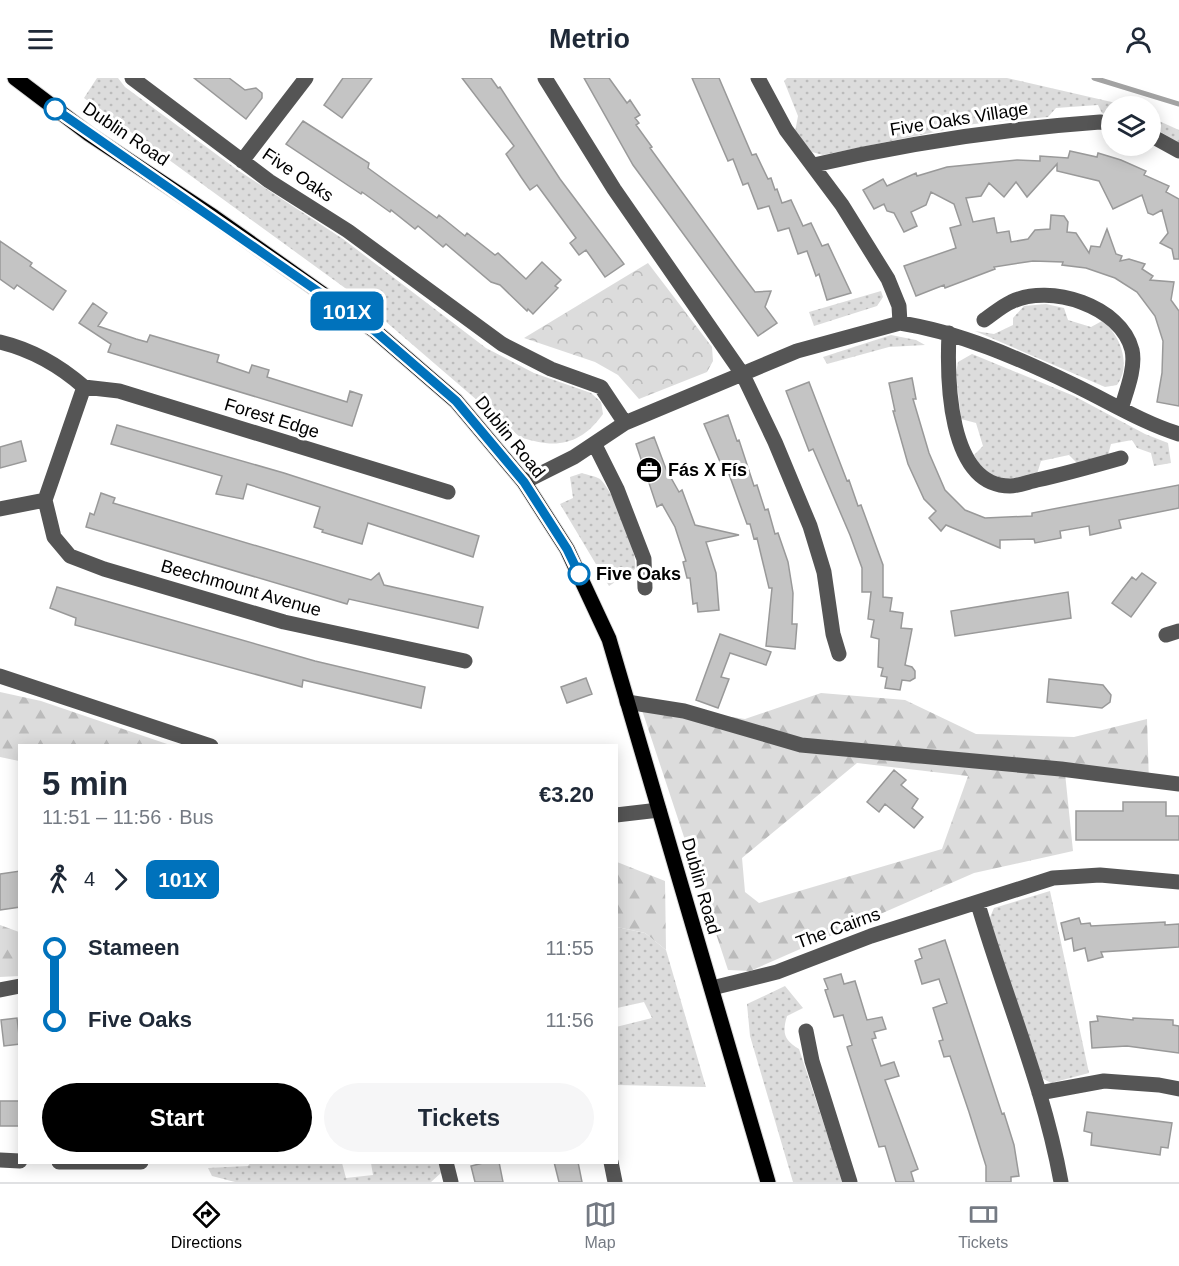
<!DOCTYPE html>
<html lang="en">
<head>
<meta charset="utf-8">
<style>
  :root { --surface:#fff; --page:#f6f6f7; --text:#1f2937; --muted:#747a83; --line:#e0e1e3; --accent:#000 }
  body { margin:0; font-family:Helvetica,sans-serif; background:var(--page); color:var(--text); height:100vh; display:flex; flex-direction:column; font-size:22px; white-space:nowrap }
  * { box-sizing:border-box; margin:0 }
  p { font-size:20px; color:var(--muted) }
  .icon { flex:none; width:33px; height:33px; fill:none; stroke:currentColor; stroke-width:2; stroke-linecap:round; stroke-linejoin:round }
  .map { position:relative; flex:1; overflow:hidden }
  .details { position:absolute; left:18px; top:666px; width:600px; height:420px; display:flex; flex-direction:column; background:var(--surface); border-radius:0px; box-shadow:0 3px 15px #0003 }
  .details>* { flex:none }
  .badge { padding:0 12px; border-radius:9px; font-size:21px; line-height:39px }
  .controls { position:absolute; left:1101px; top:18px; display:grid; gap:12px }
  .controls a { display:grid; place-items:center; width:60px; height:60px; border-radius:50%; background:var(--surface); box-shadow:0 3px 15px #0003; font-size:30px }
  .map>.badge { position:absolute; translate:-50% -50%; box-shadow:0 0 0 3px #fff }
  .legs { display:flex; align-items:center; gap:9px; height:66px; padding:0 24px; font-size:20px }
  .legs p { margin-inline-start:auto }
  .summary { display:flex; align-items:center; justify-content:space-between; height:102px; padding:0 24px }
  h1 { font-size:33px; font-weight:800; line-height:45px }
  .cta { display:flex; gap:12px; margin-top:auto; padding:12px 24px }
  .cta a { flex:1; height:69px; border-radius:36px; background:var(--accent); color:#fff; font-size:24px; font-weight:800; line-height:69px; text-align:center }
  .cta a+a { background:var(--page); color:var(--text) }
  ul { padding:0 24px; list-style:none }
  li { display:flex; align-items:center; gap:21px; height:72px; font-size:22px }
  li i { display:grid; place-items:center; width:9px; height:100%; margin:0 8px; background:currentColor }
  li i::after { content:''; width:15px; height:15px; margin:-8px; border:4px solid; border-radius:50%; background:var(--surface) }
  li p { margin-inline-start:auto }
  li:first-child i { background:linear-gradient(#0000 50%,currentColor 0) }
  li:last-child i { background:linear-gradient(currentColor 50%,#0000 0) }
  header { display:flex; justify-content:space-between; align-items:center; height:78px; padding:0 24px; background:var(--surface); font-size:27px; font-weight:800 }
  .tab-bar { display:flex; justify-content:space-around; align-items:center; height:84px; border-top:2px solid var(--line); background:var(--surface); font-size:16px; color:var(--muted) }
  .tab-bar a { display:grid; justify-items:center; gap:3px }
  .tab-bar .selected { color:var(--accent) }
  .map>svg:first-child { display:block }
  .grass { fill:url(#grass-dots) }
  .forest { fill:url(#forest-firs); fill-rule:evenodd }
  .park { fill:url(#park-crowns) }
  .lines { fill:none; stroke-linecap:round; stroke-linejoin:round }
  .stream { stroke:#a3a3a3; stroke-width:5 }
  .building { fill:#c4c4c4; stroke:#999; stroke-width:1.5 }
  .major-casing { stroke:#dbdbdb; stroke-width:17 }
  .minor { stroke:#555; stroke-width:15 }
  .major { stroke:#000; stroke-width:15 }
  .line-1-casing { stroke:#fff; stroke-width:14 }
  .line-1 { stroke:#0072bc; stroke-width:9 }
  .stop-1-dot { fill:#fff; stroke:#0072bc; stroke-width:3 }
  .labels { text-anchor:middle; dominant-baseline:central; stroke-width:6; stroke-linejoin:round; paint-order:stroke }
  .street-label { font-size:18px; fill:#000; stroke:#fff }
  .poi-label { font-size:18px; font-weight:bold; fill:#000; stroke:#fff; text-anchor:start }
  .stop-label { font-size:18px; font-weight:bold; fill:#000; stroke:#fff; text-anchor:start }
</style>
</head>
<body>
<header><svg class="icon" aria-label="menu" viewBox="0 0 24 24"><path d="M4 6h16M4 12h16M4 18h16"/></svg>Metrio<svg class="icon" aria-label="person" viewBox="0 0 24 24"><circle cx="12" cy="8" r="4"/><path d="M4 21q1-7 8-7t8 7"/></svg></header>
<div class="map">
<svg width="1179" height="1104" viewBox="0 0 1179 1104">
  <defs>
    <pattern id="grass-dots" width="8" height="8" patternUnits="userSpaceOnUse" patternTransform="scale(1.5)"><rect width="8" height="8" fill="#dcdcdc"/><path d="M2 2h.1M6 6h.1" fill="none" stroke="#bbb" stroke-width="1.8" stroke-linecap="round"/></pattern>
    <pattern id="forest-firs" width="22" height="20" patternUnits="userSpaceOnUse" patternTransform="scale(1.5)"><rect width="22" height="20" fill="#dcdcdc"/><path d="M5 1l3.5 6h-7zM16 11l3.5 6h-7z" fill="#bbb"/></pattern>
    <pattern id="park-crowns" width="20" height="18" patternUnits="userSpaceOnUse" patternTransform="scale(1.5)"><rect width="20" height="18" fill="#dcdcdc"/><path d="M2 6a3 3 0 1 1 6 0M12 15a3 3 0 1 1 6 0" fill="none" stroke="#bbb"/></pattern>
  </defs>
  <rect width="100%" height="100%" fill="#fff"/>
  <path class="grass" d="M97,0H118L125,9L239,93L343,161L486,270L534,295L591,315L601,324L603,336C580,368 555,371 520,359L356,218L84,20Z
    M787,0H1007L1129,28H1112L1111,38L1102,35L1098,27L1056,30L1048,39L974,46L823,77L812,74L795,54L798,38L784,3Z
    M1150,39L1179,52V65L1151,48Z
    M881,213L883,219L877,228L814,248L809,234Z
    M1046,226L1064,230L1068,242L1091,249L1102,243C1120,256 1132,287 1117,307L1105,309L975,253L994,256L1013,247V240L1024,228Z
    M891,257L916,262L925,267L889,269L827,286L823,279Z
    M972,276L1074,318L1145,356L1168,365L1171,385L1154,388L1151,375L1137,370L1132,362L1111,366L1108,377L1078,386L1069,377L1041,383L1037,396C1008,402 990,407 974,377L983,368L976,345L961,341L956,295L958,284Z
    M582,395C587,397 595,398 600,401C614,414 638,472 635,491L609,508L560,426L573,420L570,399Z
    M1050,813L1089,995L1051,1005L1040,999L988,844L994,830Z
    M617,849L645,855L666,872L706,1009L617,1007L616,949L652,940L644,924L617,930Z
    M785,908L803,930L787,938C782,955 784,962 799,971L843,1104H793L750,958L747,926Z
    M251,1084L342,1085L346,1100L373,1097L371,1085L440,1084L442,1094L431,1104H235L212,1098L208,1090L248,1088Z"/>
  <path class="forest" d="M0,614L41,623L170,667L20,668L19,683L0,679Z
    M821,615L905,622L976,656L1074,659L1147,641L1149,705L1065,695L1073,773L974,795L750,893L728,892L640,626L745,641ZM857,685L968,698L942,771L759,825L745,814L742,780Z
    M617,784L665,803L666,872L645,855L617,849Z
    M0,847L19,854V898L0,899Z"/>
  <path class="park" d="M648,185L712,269L713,283L707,294L639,321L618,297L595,284L524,260Z"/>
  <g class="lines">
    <path class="stream" d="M1094,0L1179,26"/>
  </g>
  <path class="building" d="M194,0H229L245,12L256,10L262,15V20L246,41Z
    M343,0H372L342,40L324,27Z
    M462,0H491L498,10L500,9L560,101L624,186L605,199L586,172L579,177L570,165L576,160L540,111L537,107L530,112L521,99L506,76L514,68Z
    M584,0H609L627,25L630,22L640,37L635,40L639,45L636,47L652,69L650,70L737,190L755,214L771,213L765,229L777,245L758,258L633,87Z
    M692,0H719L752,77L756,76L768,101L771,100L775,112L777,111L782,125L791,122L803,148L811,145L822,168L828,166L851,215L827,222L819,196L816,198L807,173L798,176L789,150L778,153L769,128L758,131L748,105L743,107L733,81L728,83Z
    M303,43L369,85L368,90L437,140L439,137L465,158L467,155L495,177L498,175L526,201L542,184L561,202L555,208L558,210L533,236L528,231L527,233L500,207L491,204L446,166L443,169L418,148L415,151L391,132L390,134L362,114L361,116L286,66Z
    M1070,73L1097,79L1098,75L1121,82L1146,93L1144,97L1169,108L1166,114L1179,121V181H1174L1172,171L1160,165L1168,155L1162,132L1153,137L1148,135L1142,117L1113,131L1099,103L1057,93V86L1027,119L1016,104L1004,119L989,105L981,118L966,120L973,144L994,140L997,155L1009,153L1011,164L1028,161L1035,152L1050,151L1051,137L1064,138L1068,144L1067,154L1076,155L1089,175L1091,168L1100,169L1107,151L1116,176L1122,178L1120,183L1129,181L1145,186L1142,191L1153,198L1150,202L1174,204L1171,222L1179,233V328L1157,324L1162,295L1163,263L1155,238L1137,214L1115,200L1086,190L1062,187L1063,184L1033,183L994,189L995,191L945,210L944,207L916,218L904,188L956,170L950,150L961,147L954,126L931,114L926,127L911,134L917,148L904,154L894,135L887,133L884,126L874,131L863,112L883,101L887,108L916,95L917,98L947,89L1017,82L1040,83V78L1068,80Z
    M0,163L32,185L30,188L66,213L53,232L17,207L14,211L0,201Z
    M93,225L107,235L98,248L136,261L147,264L150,257L191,269L219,277L217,284L249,295L252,287L269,292L267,299L347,324L350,313L362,317L352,348L108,274L111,266L79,245Z
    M912,300L916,321H913L929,375L945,412L965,432L985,440L1032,438V435L1179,407V430L1119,442L1121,450L1090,457L1089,448L1060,453L1061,460L1035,465L1034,461L1000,462V470L946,447L941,453L929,440L936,433L924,421L908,386L893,333H895L889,305Z
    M809,304L847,403L849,402L858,428L861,427L883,487V519L892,520L890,533L903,535L901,550L912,551L905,587L912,589L915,593V600L910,603L902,602L900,612L885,610L887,599L881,598L883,590L878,589L879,561L871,559L874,542L868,541L871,514H862V490L850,457L813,371L809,373L786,313Z
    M728,337L737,363L739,362L754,408L757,407L765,432L768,431L775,456L778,455L788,484L793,515L792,546H797L795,571L766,568L772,510H769L757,460L754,461L750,446H747L725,385L721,386L704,346Z
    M117,347L284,395L479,458L473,479L368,445L362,466L322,454L323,452L314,449L320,429L247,406L243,421L216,416L222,398L111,366Z
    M654,359L666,391L679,414L682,412L695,447L739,457L706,464L716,495L719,532L698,534L697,525L693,526L690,500H687L683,484L686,483L675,449L662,426L657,429L636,366Z
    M21,363L26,383L0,390V369Z
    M101,415L115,420L113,425L371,502L379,495L384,507L483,529L478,550L349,521L347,526L86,449L90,435L94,437Z
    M1142,495L1156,505L1131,539L1112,525L1132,499L1136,502Z
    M57,509L315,583L425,609L421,630L303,602L302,609L75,547L76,540L50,530Z
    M1068,514L1071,540L955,558L951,533Z
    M720,556L771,574L766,587L730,575L721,599L729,601L718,630L696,622Z
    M586,600L592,616L567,625L561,609Z
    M1049,601L1103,607L1111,617L1110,624L1102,630L1047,624Z
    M894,692L906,702L901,707L918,721L912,730L923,739L914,750L885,726L879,734L867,724Z
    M1123,724H1166V738H1179V762H1076V733H1123Z
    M20,793V829L0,832V796Z
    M1079,840L1081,846L1090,845L1091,848L1165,844V847L1179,846V869L1101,874L1103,879L1088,883L1085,870L1074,873L1072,860L1065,862L1061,845Z
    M945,862L1002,1036L1004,1035L1014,1067L1019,1098L1011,1099V1104H986V1088L969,1034L950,978L944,979L939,963L943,962L933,930L947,925L939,901L922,906L915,883L922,880L919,871Z
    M841,896L844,906L855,903L867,942L882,939L886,951L874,954L876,960L872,961L881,988L894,984L899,998L885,1002L918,1091L911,1094L914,1104H896L885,1068L879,1069L847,969L852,967L843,937L834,939L825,912L828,911L824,901Z
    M1097,938L1133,942V940L1173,942V947L1179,948V975L1127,968L1092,970L1090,944L1098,943Z
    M17,940L20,966L4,968L1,942Z
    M0,1023H20V1048H0Z
    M1087,1034L1172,1045L1168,1070L1161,1069L1160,1077L1091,1067L1092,1055L1084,1053Z
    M487,1084H499L503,1104H475L471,1088Z
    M554,1084H578L582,1104H559Z"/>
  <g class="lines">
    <g class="major-casing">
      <path id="major" d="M15,0L89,56L214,139L375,253L456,323L524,404L567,471L609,561L768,1104"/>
    </g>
    <path class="minor" d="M132,0L269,103L348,153L502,266L551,291L601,309L625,345
      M545,0L614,111L743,297L775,364L810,448L824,494L833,556L839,576
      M1150,57L1179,73
      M242,83L306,0
      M814,87C908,65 1003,51 1100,44L1112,46
      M984,242C993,236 1002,228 1011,224C1050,205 1121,228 1132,272C1136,290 1126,314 1121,331
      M900,245C959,254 1018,280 1072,306C1108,323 1141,344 1179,356
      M949,255C947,298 947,408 1010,408C1018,408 1028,404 1037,402C1065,396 1093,388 1121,380
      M0,264C33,272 59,287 84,309
      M84,309L119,313L448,414
      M595,367L617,411L644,481L645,510
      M524,404L574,379L625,345L797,273L900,245L899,228L888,201L842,127L786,52L758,0
      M45,422L54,459L70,478L104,491L284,544L465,583
      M45,422L84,309
      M0,431L45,422
      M1166,557L1179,553
      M0,598L211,668
      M627,624L684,633L801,667L1061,691L1179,706
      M616,737L659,732
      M978,826C1005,919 1044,1009 1061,1104
      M712,910L777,894L871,858L1053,800L1100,797L1179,804
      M0,912L20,908
      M806,953L812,983L850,1104
      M1039,1015L1104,1003L1159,1007L1179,1011
      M0,1082L20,1083
      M59,1084H141
      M446,1084L451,1104
      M611,1084L615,1104"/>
    <use href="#major" class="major"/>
  </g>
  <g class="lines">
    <g class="line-1-casing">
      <path id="line-1" d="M55,31L375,253L456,323L524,404L567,471L579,496"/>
    </g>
    <use href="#line-1" class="line-1"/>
  </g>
  <defs>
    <g id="office-disc" transform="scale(1.35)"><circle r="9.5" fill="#000" stroke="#fff"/><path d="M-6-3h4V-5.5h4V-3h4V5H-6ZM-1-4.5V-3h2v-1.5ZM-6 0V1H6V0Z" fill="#fff"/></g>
  </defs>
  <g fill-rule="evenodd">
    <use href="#office-disc" x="649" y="392"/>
  </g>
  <g class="stop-1-dot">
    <circle cx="55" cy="31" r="10"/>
    <circle cx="579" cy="496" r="10"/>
  </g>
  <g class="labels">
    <g class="street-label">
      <text transform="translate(959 41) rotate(-9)">Five Oaks Village</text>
      <text transform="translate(126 56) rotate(34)">Dublin Road</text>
      <text transform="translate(298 97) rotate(34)">Five Oaks</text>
      <text transform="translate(272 340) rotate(17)">Forest Edge</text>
      <text transform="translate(510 359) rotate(51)">Dublin Road</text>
      <text transform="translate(241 510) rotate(16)">Beechmount Avenue</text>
      <text transform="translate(701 808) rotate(74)">Dublin Road</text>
      <text transform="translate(838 850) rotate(-20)">The Cairns</text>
    </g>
    <g class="poi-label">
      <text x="668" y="392">Fás X Fís</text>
    </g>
    <g class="stop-label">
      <text x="596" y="496">Five Oaks</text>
    </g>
  </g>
</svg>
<div class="controls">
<a><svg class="icon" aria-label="layers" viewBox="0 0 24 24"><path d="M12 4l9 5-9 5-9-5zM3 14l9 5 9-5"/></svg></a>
</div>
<b class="badge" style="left:347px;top:233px;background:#0072bc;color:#fff">101X</b>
<section class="details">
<div class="summary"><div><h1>5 min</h1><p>11:51 – 11:56 · Bus</p></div><b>€3.20</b></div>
<div class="legs"><svg class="icon" aria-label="walk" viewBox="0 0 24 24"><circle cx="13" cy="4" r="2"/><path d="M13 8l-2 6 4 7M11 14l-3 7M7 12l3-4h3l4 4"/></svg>4<svg class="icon" aria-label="forward" viewBox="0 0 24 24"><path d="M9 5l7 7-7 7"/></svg><b class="badge" style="background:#0072bc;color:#fff">101X</b></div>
<ul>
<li><i style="color:#0072bc"></i><b>Stameen</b><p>11:55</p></li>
<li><i style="color:#0072bc"></i><b>Five Oaks</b><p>11:56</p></li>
</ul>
<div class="cta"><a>Start</a><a>Tickets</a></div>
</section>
</div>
<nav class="tab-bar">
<a class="selected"><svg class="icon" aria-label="directions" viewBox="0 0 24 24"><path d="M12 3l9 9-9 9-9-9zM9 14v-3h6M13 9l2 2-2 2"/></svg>Directions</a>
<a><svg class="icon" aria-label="map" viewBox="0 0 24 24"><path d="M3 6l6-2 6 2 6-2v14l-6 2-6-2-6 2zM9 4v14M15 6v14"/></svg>Map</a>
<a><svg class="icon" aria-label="tickets" viewBox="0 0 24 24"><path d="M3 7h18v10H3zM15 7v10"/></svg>Tickets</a>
</nav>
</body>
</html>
